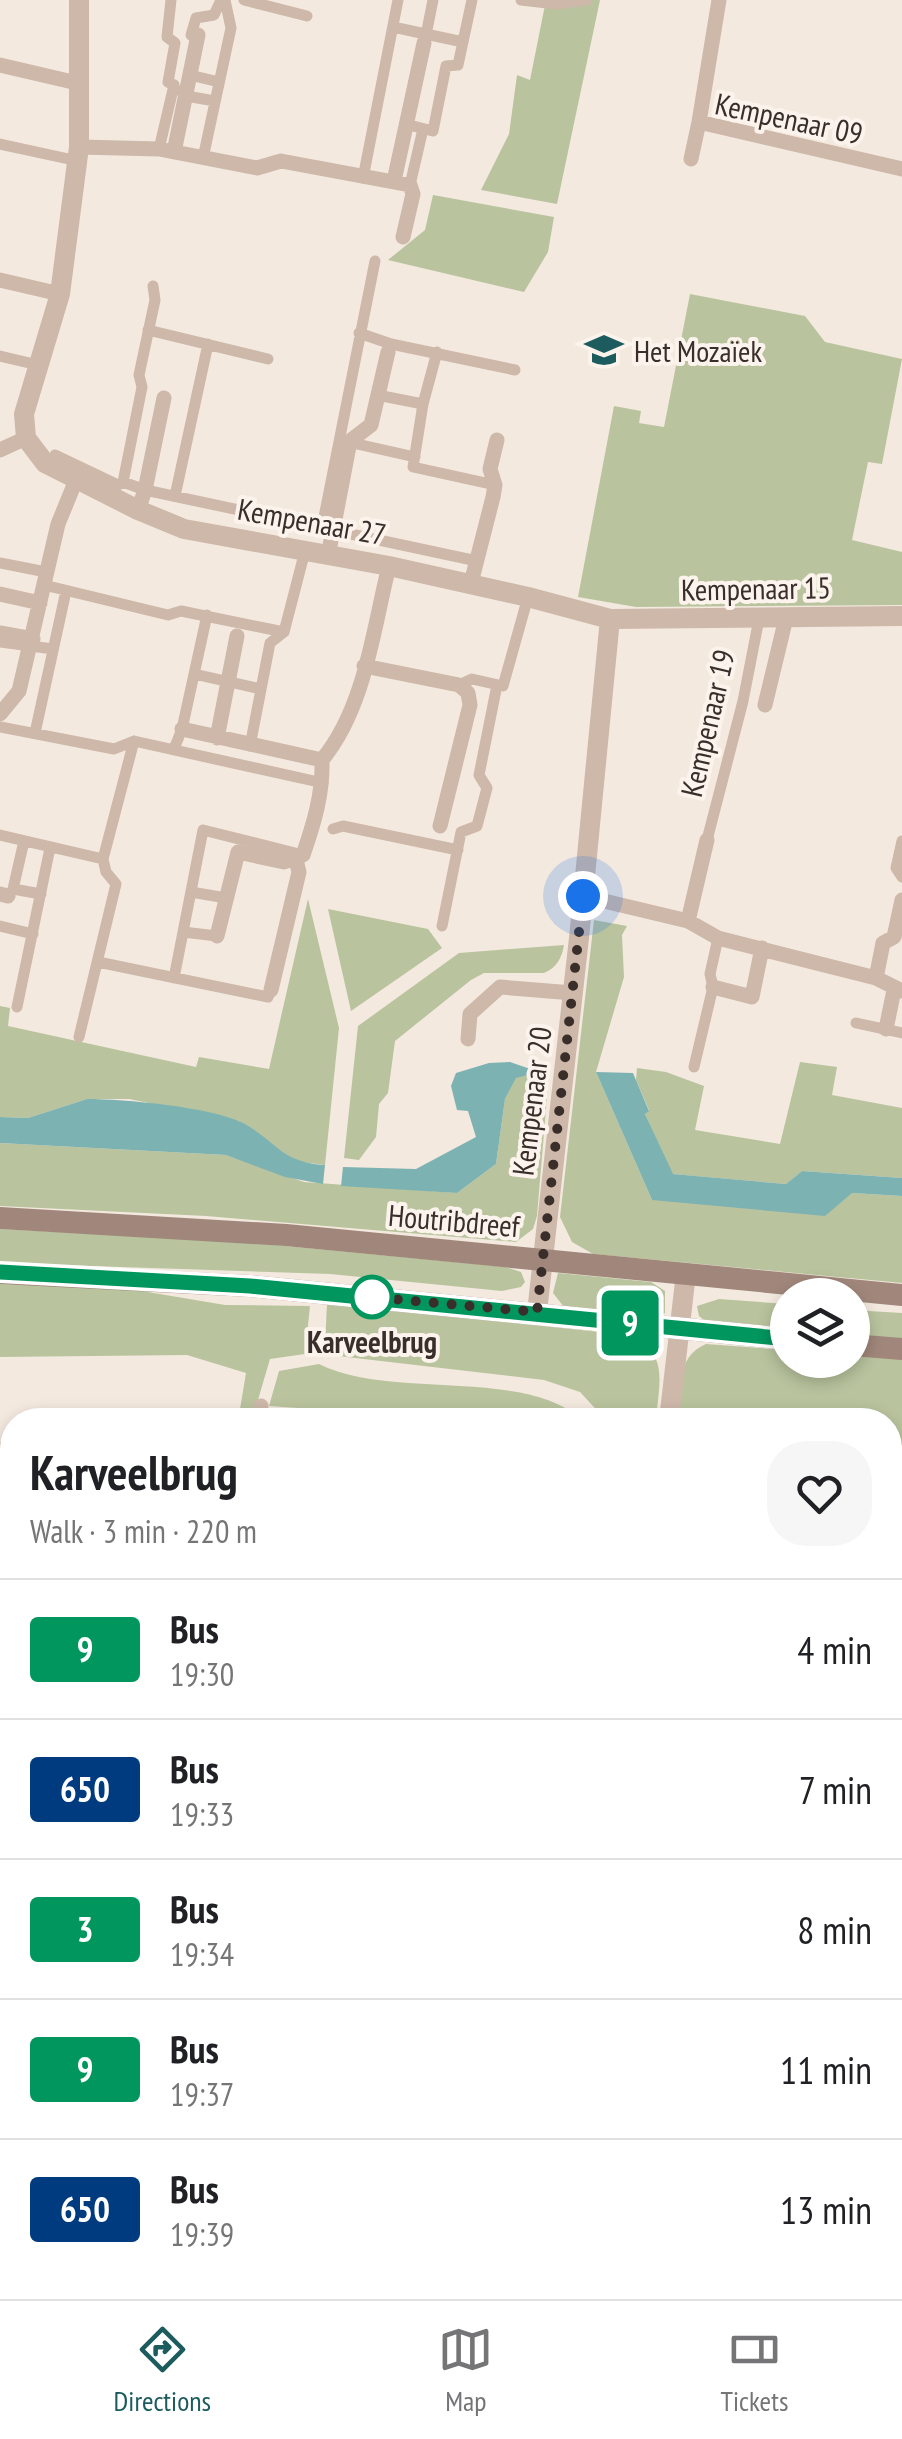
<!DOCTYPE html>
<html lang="en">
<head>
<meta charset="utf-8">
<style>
  :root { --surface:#fff; --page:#f6f6f6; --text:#202124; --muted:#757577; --line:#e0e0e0; --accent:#1d5c5e }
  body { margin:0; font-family:"PT Sans Narrow",sans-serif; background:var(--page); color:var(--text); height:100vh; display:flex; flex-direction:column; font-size:38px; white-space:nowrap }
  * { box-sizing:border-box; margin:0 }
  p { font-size:32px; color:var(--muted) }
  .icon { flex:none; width:55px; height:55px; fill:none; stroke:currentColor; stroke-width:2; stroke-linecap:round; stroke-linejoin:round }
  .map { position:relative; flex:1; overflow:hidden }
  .details { position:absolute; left:0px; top:1408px; width:902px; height:892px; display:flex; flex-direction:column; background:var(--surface); border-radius:40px 40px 0 0; box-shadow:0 5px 15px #0003 }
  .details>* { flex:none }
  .badge { padding:0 20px; border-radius:8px; font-size:35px; line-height:65px }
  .tools { position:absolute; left:770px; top:1278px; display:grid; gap:20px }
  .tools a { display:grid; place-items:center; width:100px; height:100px; border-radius:50%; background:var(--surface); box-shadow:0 5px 15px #0003; font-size:50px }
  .you { position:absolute; width:50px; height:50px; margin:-25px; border:8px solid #fff; border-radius:50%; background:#1a73e8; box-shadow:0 0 0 15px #1a73e833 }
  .map>.badge { position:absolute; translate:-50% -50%; box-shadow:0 0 0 5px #fff }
  .round { display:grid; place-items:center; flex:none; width:105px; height:105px; border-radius:40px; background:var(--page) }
  .summary { display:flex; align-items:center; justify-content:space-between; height:170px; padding:0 30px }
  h1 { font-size:48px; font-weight:800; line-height:75px }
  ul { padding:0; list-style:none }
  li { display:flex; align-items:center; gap:30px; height:140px; padding:0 30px; border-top:2px solid var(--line) }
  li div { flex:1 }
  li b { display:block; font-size:38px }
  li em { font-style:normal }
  li .badge { min-width:110px; font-weight:700; text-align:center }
  .tabs { display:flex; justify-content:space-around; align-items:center; height:140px; border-top:2px solid var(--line); background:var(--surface); font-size:28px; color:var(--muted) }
  .tabs a { display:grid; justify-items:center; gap:5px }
  .tabs .current { color:var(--accent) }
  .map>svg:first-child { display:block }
  .green { fill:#b9c49e }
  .water { fill:#7cb2b2 }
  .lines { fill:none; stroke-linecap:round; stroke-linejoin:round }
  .pedestrian { stroke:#cdb8aa; stroke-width:11 }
  .minor { stroke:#cdb8aa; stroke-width:15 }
  .tertiary { stroke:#cdb8aa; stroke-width:20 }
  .secondary { stroke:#a1877b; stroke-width:22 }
  .line-casing { stroke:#fff; stroke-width:22 }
  .line { stroke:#00965e; stroke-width:15 }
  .walk { stroke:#3a2e2a; stroke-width:10; stroke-dasharray:0 18 }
  .stop-dot { fill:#fff; stroke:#00965e; stroke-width:5 }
  .labels { text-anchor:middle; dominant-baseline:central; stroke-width:8; stroke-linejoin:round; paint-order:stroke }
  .street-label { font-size:30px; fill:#3a2e2a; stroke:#fbf3ec }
  .poi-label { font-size:30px; fill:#3a2e2a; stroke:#fbf3ec; text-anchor:start }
  .stop-label { font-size:30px; font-weight:bold; fill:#3a2e2a; stroke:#fbf3ec }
</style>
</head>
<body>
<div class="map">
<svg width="902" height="2299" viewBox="0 0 902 2299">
  <rect width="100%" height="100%" fill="#f4e9df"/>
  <path class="green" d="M546,0H600L557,204L481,190L509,134L517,75L530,80Z
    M433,195L554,217L548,252L524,292L388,260L425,230Z
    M690,294L805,316L825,342L902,359L882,464L868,462L852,540L902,552V605L636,607L578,597L614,406L641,411L639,423L664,427Z
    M308,899L339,1028L325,1165L295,1161L239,1121L129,1099H87L28,1118L0,1117V1006L10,1008L8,1026L196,1067L199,1057L269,1069Z
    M328,909L428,929L442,948L351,1011Z
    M594,920L627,926L622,935L624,977L596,1072L652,1200L852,1193L902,1196V1283L593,1254L572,1242L560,1217Z
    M564,945C562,957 557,968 544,973H484L471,980L395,1041L388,1093L379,1104L376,1137L359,1160L344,1158L358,1026L459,953Z
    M800,1062L837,1067L832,1095L902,1108V1178L802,1171L786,1184L672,1174L645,1114L649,1110L636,1080L637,1068L666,1072L704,1086L695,1130L780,1144Z
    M539,1072L549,1073L537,1216L533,1229L516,1242L206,1216L0,1206V1143L226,1155L304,1182L457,1193L496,1164L505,1099L516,1077Z
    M0,1229L232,1241L506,1267L521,1272L525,1282L521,1287L502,1291L330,1274L0,1263Z
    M558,1273L651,1282L665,1291V1313L661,1316L564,1307L553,1293Z
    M0,1284L118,1287L225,1305L310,1306L305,1354L270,1359L255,1410L240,1409L246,1373L187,1355L0,1357Z
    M719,1299L787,1304V1329L704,1320L699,1316L697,1306Z
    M327,1303L628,1335C670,1352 659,1382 656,1420H606L580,1392L544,1380L338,1356L325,1347Z
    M852,1310L902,1313V1339L853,1335Z
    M706,1344L787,1350L788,1360H852L853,1356L902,1359V1445L890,1443V1420H678C681,1391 675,1357 706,1344Z
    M319,1364C389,1400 525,1367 582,1420H470L269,1406L279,1371Z
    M902,1778V2002L890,2001V1779Z"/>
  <path class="water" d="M510,1062L539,1072L516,1078L505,1099L496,1164L457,1193L341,1186L343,1167L416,1169L476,1137L468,1111L457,1110L451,1086L456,1073L489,1063Z
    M596,1072L633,1073L649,1111L645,1114L673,1174L786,1184L802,1171L902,1178V1196L852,1193L825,1216L652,1200Z
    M87,1099C124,1099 211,1107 243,1123C278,1142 280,1162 325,1165L323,1184L285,1177L226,1155L0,1143V1117L28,1118Z"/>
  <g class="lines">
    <path class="pedestrian" d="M244,0L307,16
      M521,0L556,4L587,0
      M393,27L463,42
      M198,35H191L196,18L214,15L221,0
      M425,40L433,0
      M190,75L219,82
      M181,91L186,96L215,101
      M405,124L433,131L446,66L458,65L472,0
      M0,144L78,161
      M159,149L174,85L168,82L175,43L167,37L171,0
      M203,158L231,28L225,0
      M363,178L398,0
      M410,185L423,129
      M148,330L268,359
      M359,333L391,344L515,370
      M437,352L423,404L413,467L495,485
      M0,356L38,365
      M377,395L423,404
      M348,442L415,457
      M55,455L118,485L123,482L145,490L477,561
      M123,482L142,387L139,375L155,300L153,286
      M175,496L208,344
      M322,527L375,261
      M0,563L46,572
      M44,585L168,615L181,611L284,632
      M0,642L53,649
      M194,674L261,689
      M459,685L472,679L503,686L528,597
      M0,727L114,749L134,741L323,783
      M35,733L66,591
      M250,746L270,643L284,632L305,551
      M174,749L182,729L207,615
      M333,829L343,826L458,850
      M0,835L103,859
      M707,840L743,701L759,619
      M24,841L13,889L41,894
      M902,841L896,868L902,877
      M191,892L226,898
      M0,926L33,934
      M442,926L461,832L477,826L487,788L479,775L497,685
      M183,932L217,936
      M98,962L268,997L271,990
      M174,978L203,830L303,855
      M17,1007L50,848
      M856,1023L902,1033
      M79,1037L116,884L106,872L103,859L134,741
      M694,1067L713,987L710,974L718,938
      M63,2288L67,2299"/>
    <path class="minor" d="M0,65L77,83
      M699,122L719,0
      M79,147L159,149L257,168L281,161L410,185L413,194L403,237
      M174,152L198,35
      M691,159L699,122L902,169
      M394,181L424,43
      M0,280L60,294
      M0,450L26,438
      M138,510L145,490L164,398
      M328,556L350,441L371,425L388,352
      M471,583L493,497L495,485L490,469L497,440
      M0,594L40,603
      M0,633L33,639
      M364,666L459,685L468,693L470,705L440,826
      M765,705L786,618
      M0,714L19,691L58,524L76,480
      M182,729L322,760
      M217,738L237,636
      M0,894L8,896
      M583,896L688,921L718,938L876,978L902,991
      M688,921L707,840
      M217,936L238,852L284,862L303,855C314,823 323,794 322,760C365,708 373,630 389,566
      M876,978L883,943L894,937L902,900
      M713,987L752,997L762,948
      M271,990L299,872L296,860
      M886,1029L894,990
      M468,1039L470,1014L500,987L573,993
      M259,1420L261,1406
      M0,1449L12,1448
      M0,1604L12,1601
      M890,1662H902
      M0,1688L1,1687
      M0,1764H8
      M12,1846V1863
      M0,2023H12
      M0,2135L2,2233
      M284,2299L317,2294
      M673,2299V2288"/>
    <path class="tertiary" d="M79,0V147L60,294L24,414L26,438L45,463L138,510L184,529L389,566L528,597L610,619L902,616
      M537,1312L579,938L610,619
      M669,1420L686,1273
      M315,2288L318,2299"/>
    <path class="secondary" d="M0,1218L286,1235L902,1295
      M0,1273L250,1286L788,1339
      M852,1345L902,1349"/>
  </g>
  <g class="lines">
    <g class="line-casing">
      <path id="line" d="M0,1272L250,1286L788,1339"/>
    </g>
    <use href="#line" class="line"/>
    <path class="walk" d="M372,1297L358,1296L537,1312L583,896"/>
  </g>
  <defs>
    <g id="school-bare" transform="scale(3)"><path d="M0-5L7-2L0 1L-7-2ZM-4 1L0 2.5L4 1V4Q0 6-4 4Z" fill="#1d5c5e" stroke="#fbf3ec" stroke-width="2.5" paint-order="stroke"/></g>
  </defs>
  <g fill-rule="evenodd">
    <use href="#school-bare" x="604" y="350"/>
  </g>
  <circle class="stop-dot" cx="372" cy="1297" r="20"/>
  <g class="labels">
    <g class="street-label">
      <text transform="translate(789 118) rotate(12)">Kempenaar 09</text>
      <text transform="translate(312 521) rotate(10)">Kempenaar 27</text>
      <text transform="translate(756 588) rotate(-1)">Kempenaar 15</text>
      <text transform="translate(707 723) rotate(-77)">Kempenaar 19</text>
      <text transform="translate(531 1101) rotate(-83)">Kempenaar 20</text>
      <text transform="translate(454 1220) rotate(5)">Houtribdreef</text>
    </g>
    <g class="poi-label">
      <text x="634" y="350">Het Mozaïek</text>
    </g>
    <g class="stop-label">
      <text x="372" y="1341">Karveelbrug</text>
    </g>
  </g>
</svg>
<div class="tools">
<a><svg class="icon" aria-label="layers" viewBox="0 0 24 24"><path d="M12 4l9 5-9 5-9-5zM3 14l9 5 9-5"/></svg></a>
</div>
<div class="you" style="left:583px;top:896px"></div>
<b class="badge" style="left:630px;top:1323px;background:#00965e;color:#fff">9</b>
<section class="details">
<div class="summary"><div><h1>Karveelbrug</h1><p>Walk · 3 min · 220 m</p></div><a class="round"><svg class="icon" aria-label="heart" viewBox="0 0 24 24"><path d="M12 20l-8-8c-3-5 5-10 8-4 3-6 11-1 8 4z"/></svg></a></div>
<ul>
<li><span class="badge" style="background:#00965e;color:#fff">9</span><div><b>Bus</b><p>19:30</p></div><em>4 min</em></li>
<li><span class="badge" style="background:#003b80;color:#fff">650</span><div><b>Bus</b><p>19:33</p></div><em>7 min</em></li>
<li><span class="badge" style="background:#00965e;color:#fff">3</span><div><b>Bus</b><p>19:34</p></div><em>8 min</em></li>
<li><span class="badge" style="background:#00965e;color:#fff">9</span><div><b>Bus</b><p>19:37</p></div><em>11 min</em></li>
<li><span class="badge" style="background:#003b80;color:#fff">650</span><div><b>Bus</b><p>19:39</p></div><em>13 min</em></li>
</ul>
</section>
</div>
<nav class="tabs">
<a class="current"><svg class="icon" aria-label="directions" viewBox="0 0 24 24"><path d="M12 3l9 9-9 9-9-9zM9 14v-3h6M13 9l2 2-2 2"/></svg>Directions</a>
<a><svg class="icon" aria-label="map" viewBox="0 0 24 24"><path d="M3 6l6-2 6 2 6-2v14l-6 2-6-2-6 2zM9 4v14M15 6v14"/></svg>Map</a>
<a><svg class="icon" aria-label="tickets" viewBox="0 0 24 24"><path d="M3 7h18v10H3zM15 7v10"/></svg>Tickets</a>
</nav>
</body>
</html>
